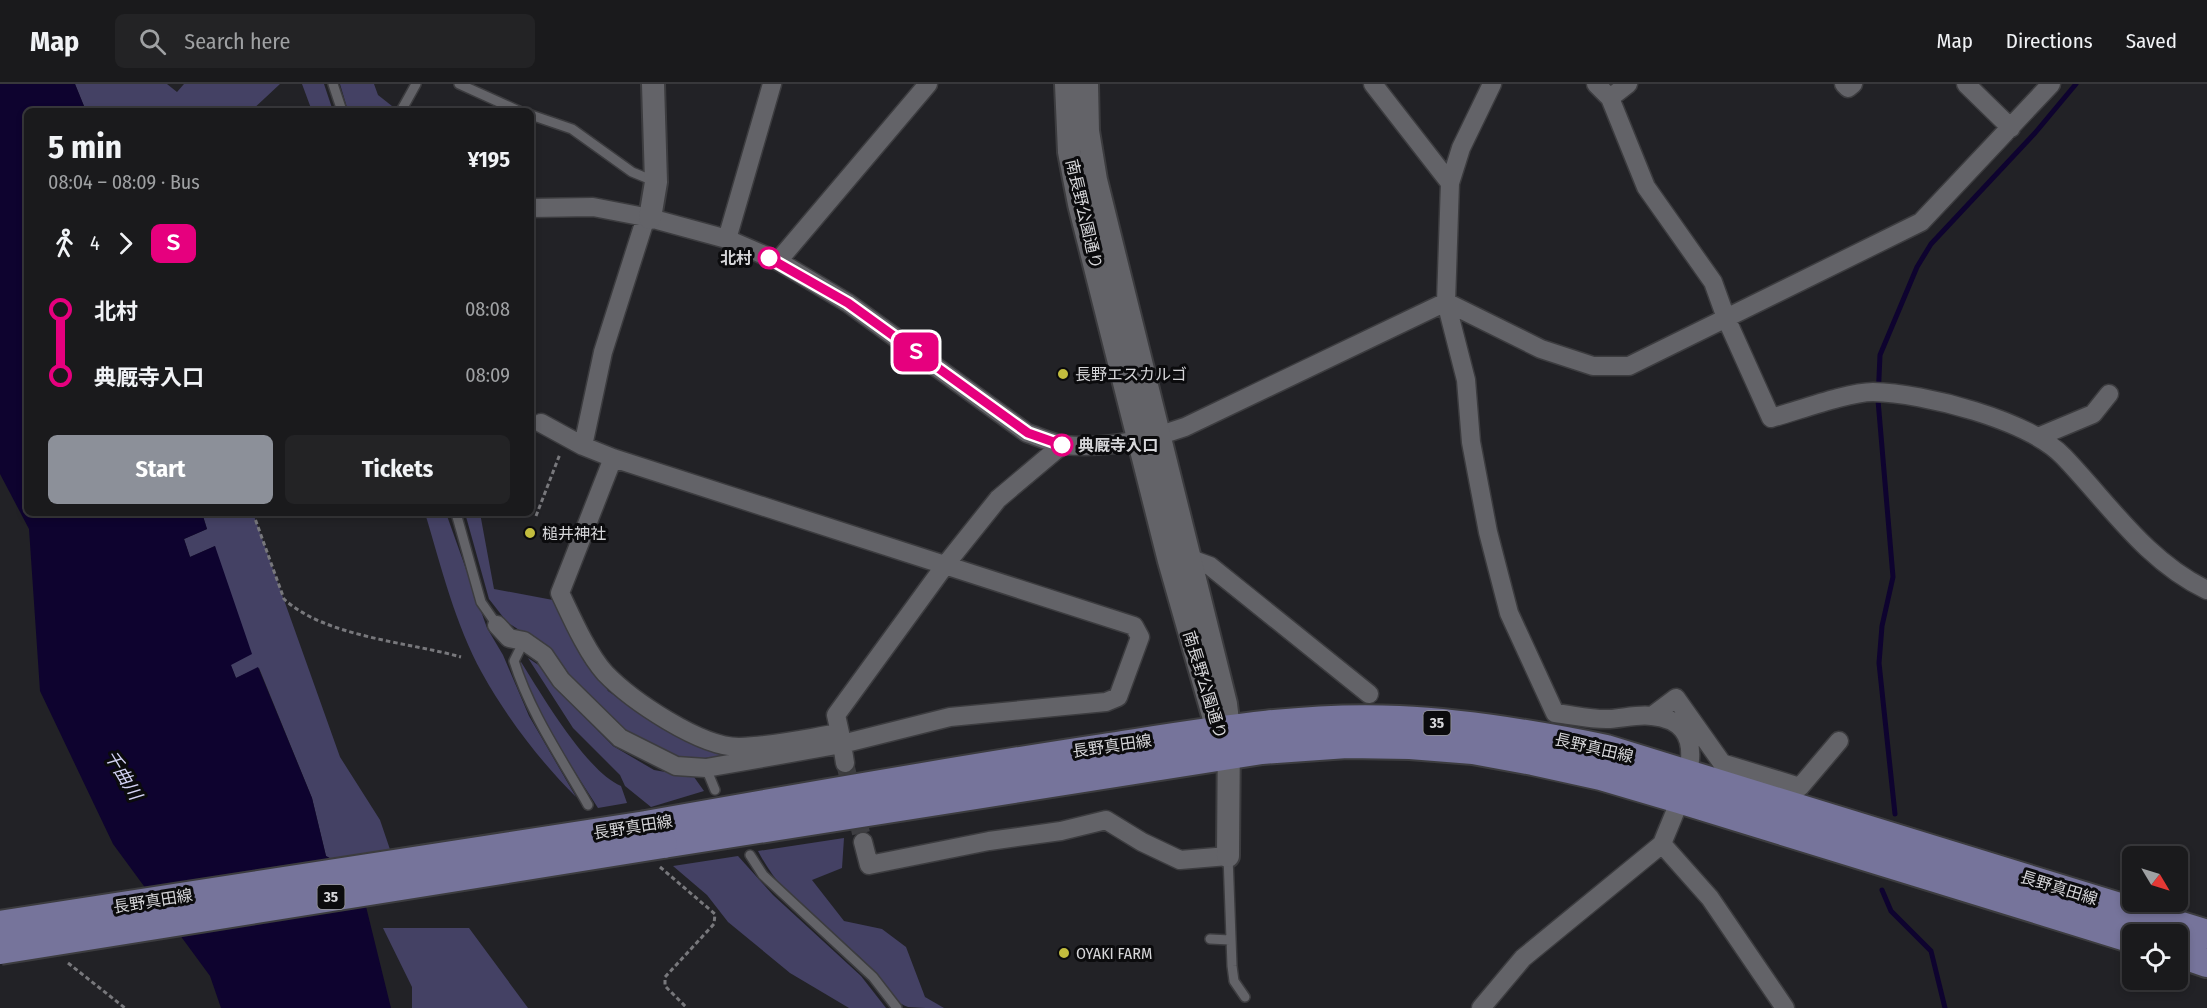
<!DOCTYPE html>
<html lang="en">
<head>
<meta charset="utf-8">
<style>
  :root { --surface:#1a1a1c; --page:#232325; --text:#f1f3f6; --muted:#9fa1a3; --line:#38383b; --accent:#8c9099 }
  body { margin:0; font-family:"Fira Sans Condensed","Noto Sans JP",sans-serif; background:var(--page); color:var(--text); height:100vh; display:flex; flex-direction:column; font-size:22px; white-space:nowrap }
  * { box-sizing:border-box; margin:0 }
  p { font-size:20px; color:var(--muted) }
  .icon { flex:none; width:33px; height:33px; fill:none; stroke:currentColor; stroke-width:2; stroke-linecap:round; stroke-linejoin:round }
  .map { position:relative; flex:1; overflow:hidden }
  .panel { position:absolute; left:24px; top:24px; width:510px; height:408px; display:flex; flex-direction:column; background:var(--surface); border-radius:9px; box-shadow:0 3px 9px #0003,0 0 0 2px var(--line) }
  .panel>* { flex:none }
  .badge { padding:0 12px; border-radius:9px; font-size:21px; line-height:39px }
  .needle { width:39px; rotate:128deg }
  .fabs { position:absolute; left:2122px; top:762px; display:grid; gap:12px }
  .fabs a { display:grid; place-items:center; width:66px; height:66px; border-radius:9px; background:var(--surface); box-shadow:0 3px 9px #0003,0 0 0 2px var(--line); font-size:30px }
  .map>.badge { position:absolute; translate:-50% -50%; box-shadow:0 0 0 3px #fff }
  .legs { display:flex; align-items:center; gap:9px; height:66px; padding:0 24px; font-size:20px }
  .legs p { margin-inline-start:auto }
  .headline { display:flex; align-items:center; justify-content:space-between; height:102px; padding:0 24px }
  h1 { font-size:33px; font-weight:700; line-height:45px }
  .primary-button { display:flex; gap:12px; margin-top:auto; padding:12px 24px }
  .primary-button a { flex:1; height:69px; border-radius:9px; background:var(--accent); color:#fff; font-size:24px; font-weight:700; line-height:69px; text-align:center }
  .primary-button a+a { background:var(--page); color:var(--text) }
  ul { padding:0 24px; list-style:none }
  li { display:flex; align-items:center; gap:21px; height:66px; font-size:22px }
  li i { display:grid; place-items:center; width:9px; height:100%; margin:0 8px; background:currentColor }
  li i::after { content:''; width:15px; height:15px; margin:-8px; border:4px solid; border-radius:50%; background:var(--surface) }
  li p { margin-inline-start:auto }
  li:first-child i { background:linear-gradient(#0000 50%,currentColor 0) }
  li:last-child i { background:linear-gradient(currentColor 50%,#0000 0) }
  header { display:flex; align-items:center; gap:36px; box-sizing:border-box; height:84px; padding:0 30px; background:var(--surface); border-bottom:2px solid var(--line) }
  header strong { font-size:28px }
  nav { display:flex; gap:33px; margin-inline-start:auto; font-size:21px }
  .search { width:420px; height:54px; background:var(--page); display:flex; align-items:center; gap:15px; box-sizing:border-box; padding:0 21px; border-radius:9px; color:var(--muted); font-size:22px }
  .map>svg:first-child { display:block }
  .green { fill:#444164 }
  .water { fill:#0e032f }
  .lines { fill:none; stroke-linecap:round; stroke-linejoin:round }
  .stream { stroke:#0e032f; stroke-width:5 }
  .minor-tunnel { stroke:#3d3d41; stroke-width:18; stroke-dasharray:18 9; stroke-linecap:butt }
  .service-casing { stroke:#3c3c3f; stroke-width:12 }
  .minor-casing { stroke:#3c3c3f; stroke-width:21 }
  .tertiary-casing { stroke:#3c3c3f; stroke-width:26 }
  .primary-casing { stroke:#3c3c3f; stroke-width:32 }
  .path { stroke:#78787c; stroke-width:3; stroke-dasharray:4.5 3; stroke-linecap:butt }
  .service { stroke:#636368; stroke-width:9 }
  .minor { stroke:#636368; stroke-width:18 }
  .tertiary { stroke:#636368; stroke-width:22 }
  .primary { stroke:#76749b; stroke-width:28 }
  .primary-bridge-casing { stroke:#3c3c3f; stroke-width:32; stroke-linecap:butt }
  .primary-bridge { stroke:#76749b; stroke-width:28 }
  .line-1-casing { stroke:#fff; stroke-width:14 }
  .line-1 { stroke:#e6007e; stroke-width:9 }
  .stop-1-dot { fill:#fff; stroke:#e6007e; stroke-width:3 }
  .poi-dot { fill:#c3bd3e; stroke:#0b0b0d; stroke-width:2 }
  .labels { text-anchor:middle; dominant-baseline:central; stroke-width:6; stroke-linejoin:round; paint-order:stroke }
  .shield { fill:#0b0b0d; stroke:#99999c; stroke-width:1.5 }
  .shield-label { font-size:15px; font-weight:bold; fill:#d6d6d9 }
  .street-label { font-size:16px; fill:#d6d6d9; stroke:#0b0b0d }
  .stop-label { font-size:16px; font-weight:bold; fill:#d6d6d9; stroke:#0b0b0d; text-anchor:end }
  .poi-label { font-size:16px; fill:#d6d6d9; stroke:#0b0b0d; text-anchor:start }
  .water-label { font-size:18px; font-style:italic; fill:#d4d3f4; stroke:#0b0b0d }
</style>
</head>
<body>
<header>
<strong>Map</strong>
<div class="search"><svg class="icon" aria-label="search" viewBox="0 0 24 24"><circle cx="10" cy="10" r="6"/><path d="M15 15l6 6"/></svg>Search here</div>
<nav><a>Map</a><a>Directions</a><a>Saved</a></nav>
</header>
<div class="map">
<svg width="2207" height="924" viewBox="0 0 2207 924">
  <rect width="100%" height="100%" fill="#222226"/>
  <path class="green" d="M75,0H167L177,8L184,0H280L251,27H86Z
    M302,0H324L333,27H312Z
    M340,0H374L378,11L392,22L390,27H348Z
    M202,429H253L340,673L380,736L397,786L358,790L326,772L312,714L259,584L236,594L231,582L215,462L190,473L184,455L207,445Z
    M425,429H446L487,544L503,571L529,632L576,713C540,677 507,634 482,589C455,540 441,482 425,429Z
    M465,429H480L494,505L553,516L608,607L666,646L740,671L682,676L626,649L530,553L507,538L489,515Z
    M528,574L543,584L560,608L613,662L654,686L694,693L704,707L651,723L625,702L620,691L573,644Z
    M521,578C542,611 586,687 621,702L627,719L598,724L550,649L519,585Z
    M844,754L842,784L812,796L844,837L882,845L906,863L925,913L944,924C934,924 918,924 908,923C888,916 875,887 860,873C821,837 784,817 758,767Z
    M738,772L773,811L861,892L886,924H849L790,889L728,838L707,811L673,782Z
    M383,844H469L528,924H412V903Z"/>
  <path class="water" d="M0,0H75L86,27H27V429H202L207,445L184,455L190,473L215,462L252,570L231,581L236,594L258,583L312,714L326,772L358,790L391,924H221L210,892L113,760L40,607L29,445L0,390Z"/>
  <g class="lines">
    <path class="stream" d="M1895,730L1879,579L1882,542L1893,493L1878,316L1880,271L1917,183L1931,160L2035,49L2076,0
      M1882,806L1891,827L1931,867L1945,924"/>
    <path class="minor-tunnel" d="M845,679L863,758"/>
    <g class="service-casing">
      <path id="service" d="M333,0L342,27
        M459,0L519,27
        M401,27L416,0
        M531,31L572,45L632,88L654,97
        M456,429L481,518L497,541
        M524,557L514,577C530,629 562,675 588,721
        M706,684L715,706
        M750,771L763,791L873,893L897,924
        M1228,772L1232,882L1234,897L1245,913
        M1210,855L1230,856"/>
    </g>
    <g class="minor-casing">
      <path id="minor" d="M1373,0L1450,99
        M1492,0L1461,64L1450,99L1446,218L1466,296L1471,358L1488,448L1509,529L1555,629C1573,631 1592,636 1610,635C1624,634 1639,630 1652,632C1723,639 1676,722 1662,760L1710,814L1785,924
        M1596,0L1610,14L1646,103L1713,198L1726,234L1771,334C1797,327 1848,308 1873,308C1924,309 2029,336 2064,373C2109,420 2147,478 2207,506
        M1844,0L1848,4L1853,0
        M1966,0L2011,44
        M1610,14L1628,0
        M531,124L593,123L650,134L727,155L778,177L848,219L1027,349C1039,353 1052,359 1064,361C1103,365 1148,356 1185,343L1446,218
        M727,155L772,0
        M778,177L928,0
        M1446,218L1541,265L1593,282H1629L1921,138L2051,0
        M541,339L583,362L613,374L1134,542L1140,553L1118,613L1106,618L950,633L842,660L840,649C808,654 773,662 740,663C701,664 631,616 605,589C587,569 571,532 560,509L613,374
        M2038,353L2093,330L2109,310
        M583,362L603,268L646,133
        M1191,475L1210,482L1369,610
        M497,541L509,554L524,557L544,571L561,596L620,654L676,682L706,684L842,660L845,679
        M1652,632L1676,614L1722,679L1800,703L1839,657
        M840,649L836,631L946,480L998,415L1062,361
        M863,758L869,781L989,757L1061,747L1106,736L1142,758L1180,776L1228,772
        M1481,924L1523,874L1662,760"/>
    </g>
    <g class="tertiary-casing">
      <path id="tertiary" d="M1066,0L1069,68L1079,120L1169,477L1220,656
        M1087,0L1088,47L1096,96L1226,620L1229,645L1228,772
        M650,134L656,98L653,0"/>
    </g>
    <g class="primary-casing">
      <path id="primary" d="M646,741C798,714 950,687 1103,664C1201,649 1300,631 1399,636C1469,639 1538,651 1606,665L2207,850
        M663,760L1262,666L1347,660L1410,661L1473,666L1533,677L1601,692L1679,715L2133,855
        M2178,869L2207,879"/>
    </g>
    <path class="path" d="M253,429L284,515C325,553 408,558 461,573
      M536,432L560,370
      M660,783L715,830L714,840L665,893V902L687,924
      M68,879L125,924"/>
    <use href="#service" class="service"/>
    <use href="#minor" class="minor"/>
    <use href="#tertiary" class="tertiary"/>
    <use href="#primary" class="primary"/>
    <g class="primary-bridge-casing">
      <path id="primary-bridge" d="M0,841L646,741
        M0,866L663,760"/>
    </g>
    <use href="#primary-bridge" class="primary-bridge"/>
  </g>
  <g class="lines">
    <g class="line-1-casing">
      <path id="line-1" d="M769,174L848,219L1028,349L1062,361"/>
    </g>
    <use href="#line-1" class="line-1"/>
  </g>
  <g class="stop-1-dot">
    <circle cx="769" cy="174" r="10"/>
    <circle cx="1062" cy="361" r="10"/>
  </g>
  <g class="poi-dot">
    <circle cx="1063" cy="290" r="6"/>
    <circle cx="530" cy="449" r="6"/>
    <circle cx="1064" cy="869" r="6"/>
  </g>
  <g class="labels">
    <g class="shield">
      <rect x="1423.5" y="627" width="27" height="24" rx="4.5"/>
      <rect x="317.5" y="801" width="27" height="24" rx="4.5"/>
    </g>
    <g class="shield-label">
      <text x="1437" y="639">35</text>
      <text x="331" y="813">35</text>
    </g>
    <g class="street-label">
      <text transform="translate(1084 130) rotate(77)">南長野公園通り</text>
      <text transform="translate(1205 601) rotate(73)">南長野公園通り</text>
      <text transform="translate(1112 662) rotate(-8)">長野真田線</text>
      <text transform="translate(1594 664) rotate(13)">長野真田線</text>
      <text transform="translate(633 743) rotate(-9)">長野真田線</text>
      <text transform="translate(2059 804) rotate(17)">長野真田線</text>
      <text transform="translate(153 817) rotate(-9)">長野真田線</text>
    </g>
    <g class="stop-label">
      <text x="752" y="174">北村</text>
      <text x="1078" y="361" text-anchor="start">典厩寺入口</text>
    </g>
    <g class="poi-label">
      <text x="1075" y="290">長野エスカルゴ</text>
      <text x="542" y="449">槌井神社</text>
      <text x="1076" y="869">OYAKI FARM</text>
    </g>
    <g class="water-label">
      <text transform="translate(123 691) rotate(59)">千曲川</text>
    </g>
  </g>
</svg>
<div class="fabs">
<a><svg class="needle" viewBox="-14 -14 28 28"><path d="M0-13l5 13h-10z" fill="#e53935"/><path d="M0 13l5-13h-10z" fill="#9fa1a3"/></svg></a>
<a><svg class="icon" aria-label="locate" viewBox="0 0 24 24"><circle cx="12" cy="12" r="6"/><path d="M12 2v4M12 18v4M2 12h4M18 12h4"/></svg></a>
</div>
<b class="badge" style="left:916px;top:268px;background:#e6007e;color:#fff">Ｓ</b>
<section class="panel">
<div class="headline"><div><h1>5 min</h1><p>08:04 – 08:09 · Bus</p></div><b>¥195</b></div>
<div class="legs"><svg class="icon" aria-label="walk" viewBox="0 0 24 24"><circle cx="13" cy="4" r="2"/><path d="M13 8l-2 6 4 7M11 14l-3 7M7 12l3-4h3l4 4"/></svg>4<svg class="icon" aria-label="forward" viewBox="0 0 24 24"><path d="M9 5l7 7-7 7"/></svg><b class="badge" style="background:#e6007e;color:#fff">Ｓ</b></div>
<ul>
<li><i style="color:#e6007e"></i><b>北村</b><p>08:08</p></li>
<li><i style="color:#e6007e"></i><b>典厩寺入口</b><p>08:09</p></li>
</ul>
<div class="primary-button"><a>Start</a><a>Tickets</a></div>
</section>
</div>
</body>
</html>
